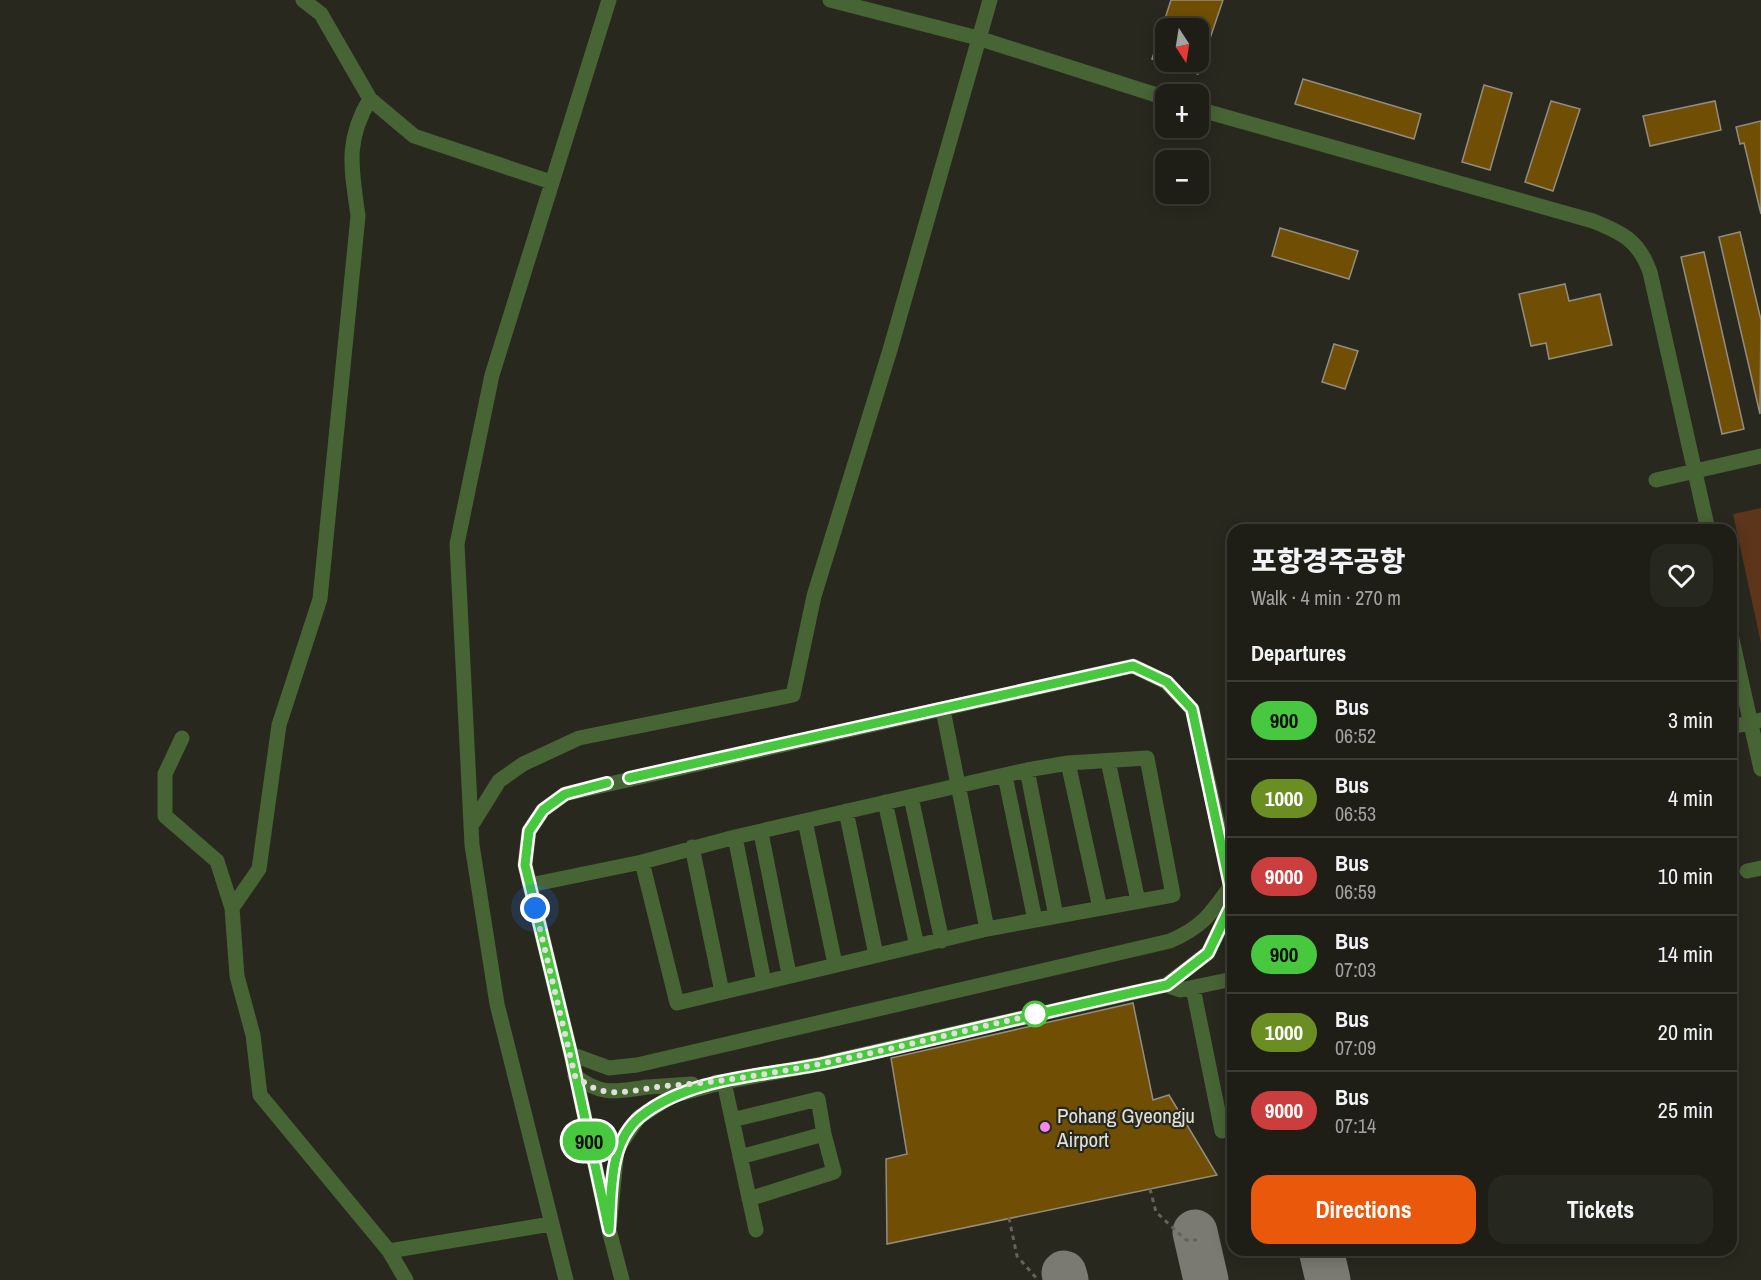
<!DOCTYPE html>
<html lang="en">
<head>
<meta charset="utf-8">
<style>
  :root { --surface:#1e1e16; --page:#26271f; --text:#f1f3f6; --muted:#a1a2a1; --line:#3c3c35; --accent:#ea580c }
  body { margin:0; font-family:"Archivo Narrow","Noto Sans KR",sans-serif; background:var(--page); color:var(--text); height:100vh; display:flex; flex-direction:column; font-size:22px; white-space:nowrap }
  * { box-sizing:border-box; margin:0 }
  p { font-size:20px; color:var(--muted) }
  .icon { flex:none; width:33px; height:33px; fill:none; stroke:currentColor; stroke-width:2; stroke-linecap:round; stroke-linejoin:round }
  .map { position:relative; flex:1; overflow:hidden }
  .drawer { position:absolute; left:1227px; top:524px; width:510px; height:732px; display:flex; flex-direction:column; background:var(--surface); border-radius:18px; box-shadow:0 3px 15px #0003,0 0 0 2px var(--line) }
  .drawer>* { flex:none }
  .badge { padding:0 12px; border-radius:20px; font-size:21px; line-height:39px }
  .needle { width:39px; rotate:168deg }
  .fabs { position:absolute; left:1155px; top:18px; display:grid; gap:12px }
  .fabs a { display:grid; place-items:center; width:54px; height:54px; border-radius:12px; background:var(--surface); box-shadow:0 3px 15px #0003,0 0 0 2px var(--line); font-size:30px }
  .you { position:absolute; width:30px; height:30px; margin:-15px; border:4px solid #fff; border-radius:50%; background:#1a73e8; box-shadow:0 0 0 9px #1a73e833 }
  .map>.badge { position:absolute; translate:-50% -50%; box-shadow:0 0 0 3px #fff }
  h2 { padding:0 24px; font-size:22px; line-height:54px }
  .round { display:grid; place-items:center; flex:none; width:63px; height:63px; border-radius:18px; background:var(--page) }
  .head { display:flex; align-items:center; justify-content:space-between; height:102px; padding:0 24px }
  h1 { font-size:28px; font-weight:800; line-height:45px }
  .primary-button { display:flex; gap:12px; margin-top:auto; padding:12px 24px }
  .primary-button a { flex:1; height:69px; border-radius:18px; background:var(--accent); color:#fff; font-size:24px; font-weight:800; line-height:69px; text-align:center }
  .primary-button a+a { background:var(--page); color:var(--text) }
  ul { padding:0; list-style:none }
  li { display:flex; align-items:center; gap:18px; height:78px; padding:0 24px; border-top:2px solid var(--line) }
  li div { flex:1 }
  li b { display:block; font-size:22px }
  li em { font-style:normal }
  li .badge { min-width:66px; font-weight:700; text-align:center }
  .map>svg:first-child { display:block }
  .green { fill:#5c351a }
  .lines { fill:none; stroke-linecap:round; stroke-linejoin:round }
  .taxiway { stroke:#7a7a72; stroke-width:45 }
  .building { fill:#704f04; stroke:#938c81; stroke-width:1.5; fill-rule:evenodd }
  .path { stroke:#63635a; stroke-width:3; stroke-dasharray:4.5 4.5; stroke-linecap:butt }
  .minor { stroke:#476435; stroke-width:15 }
  .line-casing { stroke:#fff; stroke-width:14 }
  .line { stroke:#47c83e; stroke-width:9 }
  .walk { stroke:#e0e0d9; stroke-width:6; stroke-dasharray:0 10.8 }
  .stop-dot { fill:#fff; stroke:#47c83e; stroke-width:3 }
  .poi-dot { fill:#f788eb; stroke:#28281e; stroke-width:2 }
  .labels { text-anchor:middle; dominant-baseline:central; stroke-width:4.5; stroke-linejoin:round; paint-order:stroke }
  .poi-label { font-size:21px; fill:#e0e0d9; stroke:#28281e; text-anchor:start }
</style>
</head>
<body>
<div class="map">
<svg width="1761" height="1280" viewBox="0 0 1761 1280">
  <rect width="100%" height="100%" fill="#28281e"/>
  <path class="green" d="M1761,508V643L1733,514Z"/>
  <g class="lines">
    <path class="taxiway" d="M1195,1232L1206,1280
      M1321,1250L1328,1280
      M1064,1273L1066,1280"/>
  </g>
  <path class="building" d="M1171,0H1223L1198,74L1152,59ZM1166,28H1198V62H1166Z
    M1303,79L1421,114L1414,139L1295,104Z
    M1484,85L1512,93L1490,170L1462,162Z
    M1551,101L1580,109L1553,191L1525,182Z
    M1715,101L1721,130L1650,146L1643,116Z
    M1761,121V214L1744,143L1740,144L1736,127Z
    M1280,228L1358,251L1349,279L1272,256Z
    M1740,232L1761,320L1760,414L1719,237Z
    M1704,252L1744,429L1722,434L1681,257Z
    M1565,284L1569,301L1600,294L1612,345L1549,359L1546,343L1531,346L1519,294Z
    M1334,344L1358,351L1345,389L1322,382Z
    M1133,1003L1153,1100L1169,1095L1217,1175L887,1244L886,1159L907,1154L891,1058Z"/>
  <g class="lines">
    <path class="path" d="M1150,1189L1156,1212L1186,1240H1197
      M1009,1218L1017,1256L1038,1280"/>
    <path class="minor" d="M303,0L321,14L370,99
      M830,0L978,38L1166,98
      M1198,109L1593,221C1623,233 1639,241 1650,272L1708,530
      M1656,480L1761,456
      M1731,635L1761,769
      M943,710L987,929
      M1731,727L1761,720
      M182,738L165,774V816L217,861L232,908L237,976L253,1035L260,1095L389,1251
      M1147,758L1173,895L987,929L677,1003L642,862L735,837L1027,770L1068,763Z
      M1108,761L1138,901
      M1068,763L1100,908
      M1027,770L1056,916
      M1005,776L1035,920
      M911,797L942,941
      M885,802L917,946
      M846,811L876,955
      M805,821L835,964
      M471,826L499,781L523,764L579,738L793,695L814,596L890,350L990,0
      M761,833L789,974
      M735,837L764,982
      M692,847L722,992
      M1747,871L1761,868
      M530,885L642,862
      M232,908L259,869L279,725L320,599L358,216C352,170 344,142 370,99L414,136L551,182
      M1166,985L1180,990L1233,979
      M1193,988L1222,1131
      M571,1054L609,1068L637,1065L1170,941C1202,927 1210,915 1230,887
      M575,1076C604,1097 616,1091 648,1087C663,1086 677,1085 692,1084
      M716,1082H724L756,1230
      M732,1120L818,1099L824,1134L834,1172L749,1199
      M740,1157L824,1134
      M609,1230L571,1054L525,865L529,831L543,810L565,794L1133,666L1166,682L1192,709L1233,892
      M406,1280L389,1251L551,1224
      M566,1280L497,1004L472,845L457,544L492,375L609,0
      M622,1280L609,1230L617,1149L639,1117L672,1096L724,1082L821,1064L1166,985L1208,953L1230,907V886"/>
  </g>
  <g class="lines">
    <g class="line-casing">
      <path id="line" d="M607,783L565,794L543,810L529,831L525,865L571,1054L609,1230C612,1192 608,1142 641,1116C690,1077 763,1076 822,1064C937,1039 1051,1010 1167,985L1208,953L1230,907V886L1192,709L1167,682L1133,666L629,778"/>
    </g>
    <use href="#line" class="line"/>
    <path class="walk" d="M535,908L575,1076C584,1082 592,1089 603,1091C624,1095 645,1088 666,1086C793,1077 917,1041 1041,1013L1035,1014"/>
  </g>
  <circle class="stop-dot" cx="1035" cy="1014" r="12"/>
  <circle class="poi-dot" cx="1045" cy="1127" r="6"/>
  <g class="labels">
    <g class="poi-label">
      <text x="1057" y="1115">Pohang Gyeongju<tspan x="1057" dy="24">Airport</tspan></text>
    </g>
  </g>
</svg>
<div class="fabs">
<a><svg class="needle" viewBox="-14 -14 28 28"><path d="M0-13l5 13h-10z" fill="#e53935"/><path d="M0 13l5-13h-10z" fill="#a1a2a1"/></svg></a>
<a>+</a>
<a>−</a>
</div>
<div class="you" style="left:535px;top:908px"></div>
<b class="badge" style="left:589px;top:1141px;background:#47c83e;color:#111">900</b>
<section class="drawer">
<div class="head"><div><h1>포항경주공항</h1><p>Walk · 4 min · 270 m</p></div><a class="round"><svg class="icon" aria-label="heart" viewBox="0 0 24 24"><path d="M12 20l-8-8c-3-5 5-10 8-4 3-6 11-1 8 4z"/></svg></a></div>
<h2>Departures</h2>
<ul>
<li><span class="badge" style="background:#47c83e;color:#111">900</span><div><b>Bus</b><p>06:52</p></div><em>3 min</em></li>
<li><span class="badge" style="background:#6b8e23;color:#fff">1000</span><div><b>Bus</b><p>06:53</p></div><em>4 min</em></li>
<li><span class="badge" style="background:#cc3d3d;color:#fff">9000</span><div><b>Bus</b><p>06:59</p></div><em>10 min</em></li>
<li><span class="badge" style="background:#47c83e;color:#111">900</span><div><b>Bus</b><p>07:03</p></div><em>14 min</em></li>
<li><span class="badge" style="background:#6b8e23;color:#fff">1000</span><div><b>Bus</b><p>07:09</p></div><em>20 min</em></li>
<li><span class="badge" style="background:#cc3d3d;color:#fff">9000</span><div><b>Bus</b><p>07:14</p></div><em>25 min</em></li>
</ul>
<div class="primary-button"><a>Directions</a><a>Tickets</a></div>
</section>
</div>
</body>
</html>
